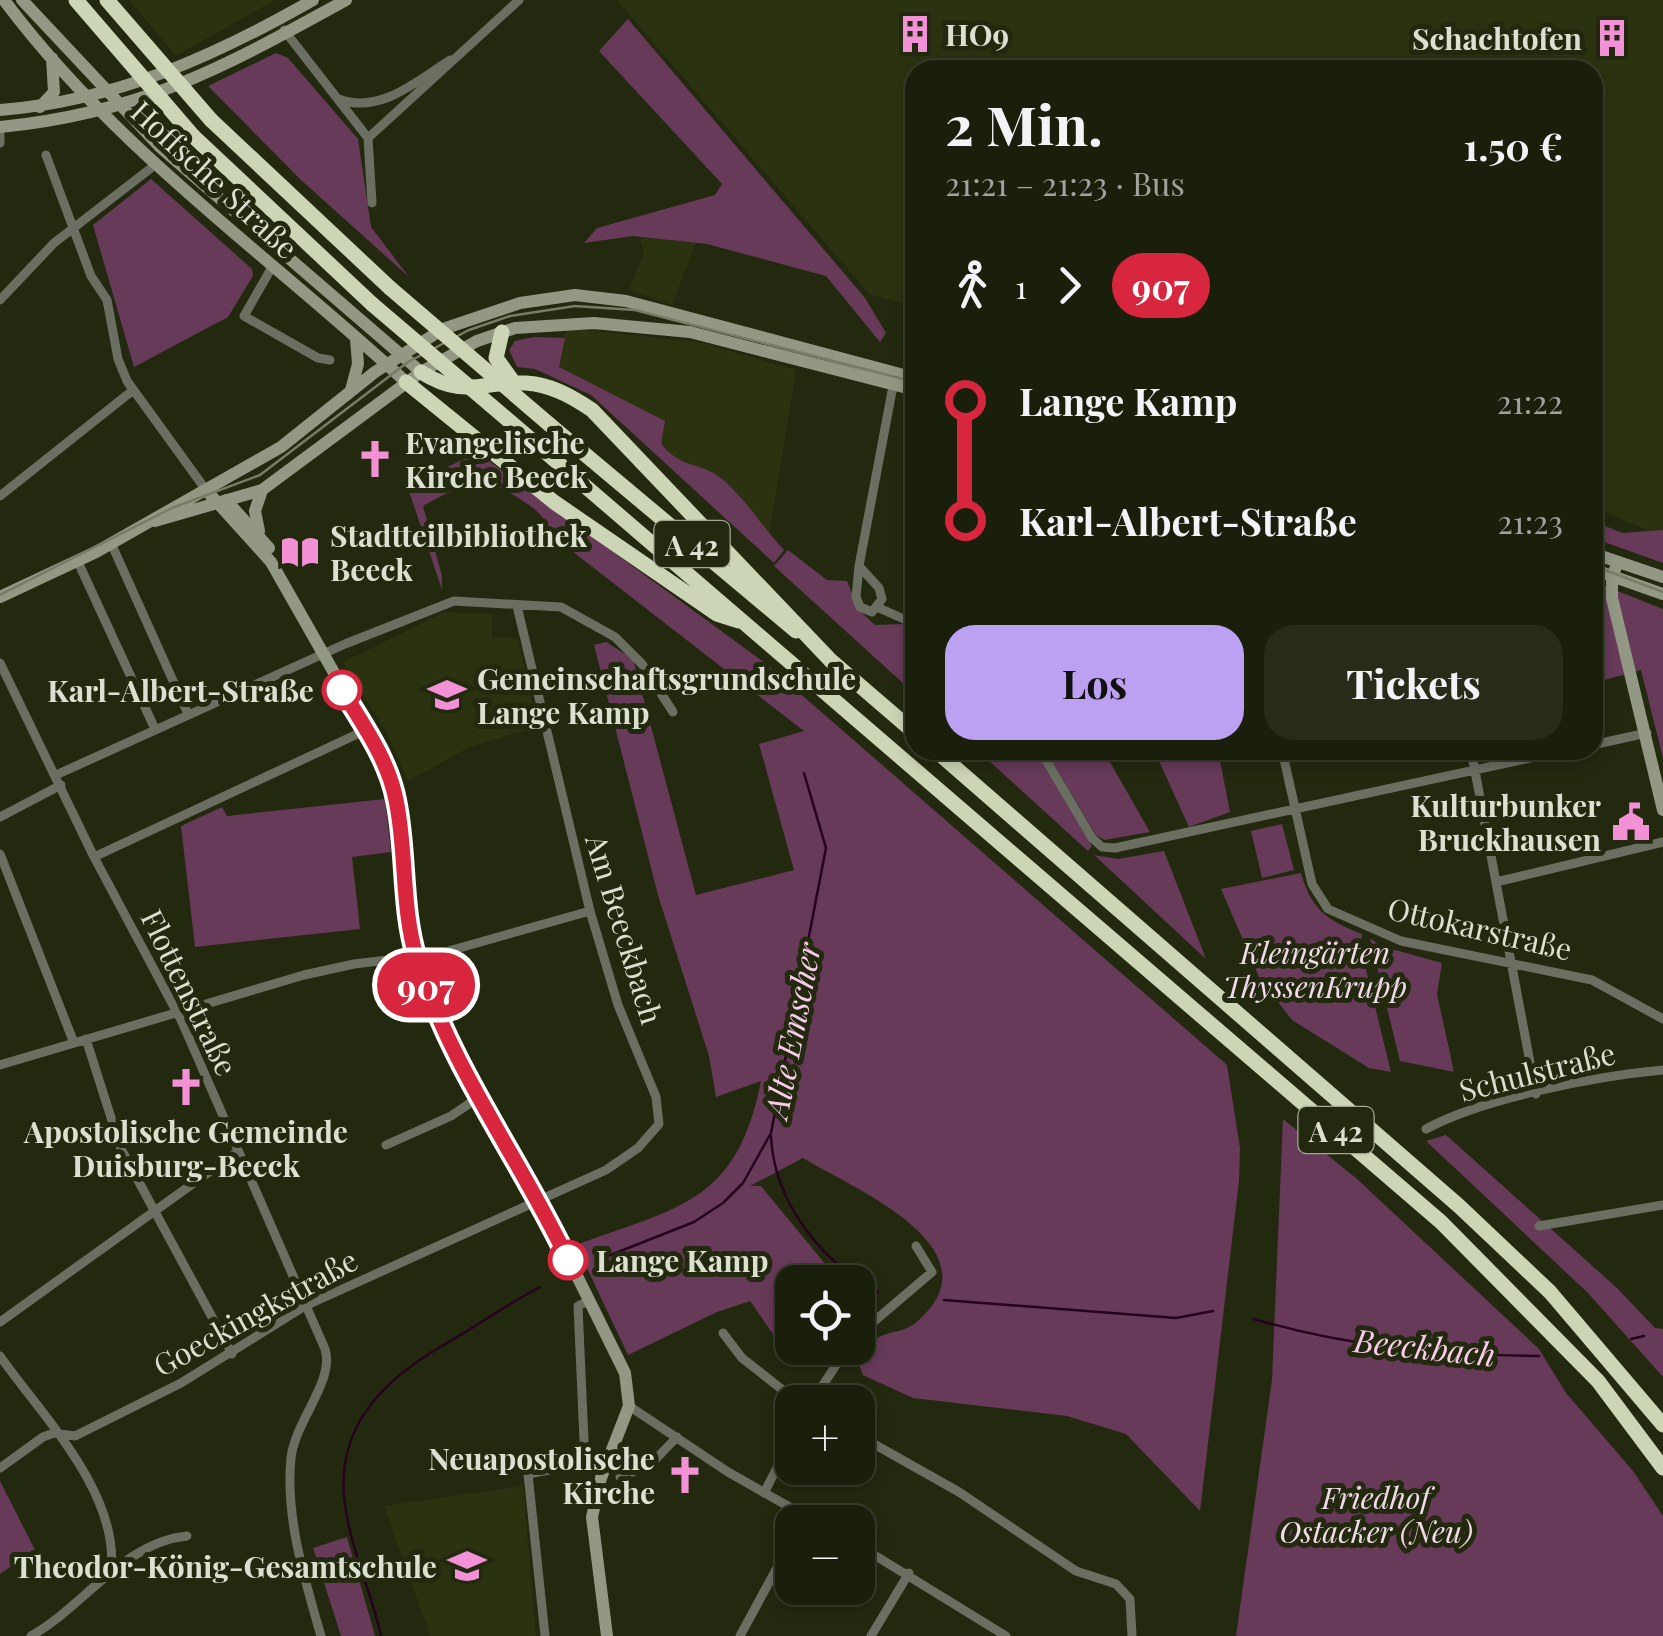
<!DOCTYPE html>
<html lang="de">
<head>
<meta charset="utf-8">
<style>
  :root { --surface:#1a1f0b; --page:#272c19; --text:#f1f3f6; --muted:#9fa29d; --line:#383d2c; --accent:#bca0f2 }
  body { margin:0; font-family:"Playfair Display",serif; background:var(--page); color:var(--text); height:100vh; display:flex; flex-direction:column; font-size:38px; white-space:nowrap }
  * { box-sizing:border-box; margin:0 }
  p { font-size:32px; color:var(--muted) }
  .icon { flex:none; width:55px; height:55px; fill:none; stroke:currentColor; stroke-width:2; stroke-linecap:round; stroke-linejoin:round }
  .map { position:relative; flex:1; overflow:hidden }
  .drawer { position:absolute; left:905px; top:60px; width:698px; height:700px; display:flex; flex-direction:column; background:var(--surface); border-radius:30px; box-shadow:0 5px 15px #0003,0 0 0 2px var(--line) }
  .drawer>* { flex:none }
  .badge { padding:0 20px; border-radius:32px; font-size:35px; line-height:65px }
  .tools { position:absolute; left:775px; top:1265px; display:grid; gap:20px }
  .tools a { display:grid; place-items:center; width:100px; height:100px; border-radius:20px; background:var(--surface); box-shadow:0 5px 15px #0003,0 0 0 2px var(--line); font-size:50px }
  .map>.badge { position:absolute; translate:-50% -50%; box-shadow:0 0 0 5px #fff }
  .legs { display:flex; align-items:center; gap:15px; height:110px; padding:0 40px; font-size:32px }
  .legs p { margin-inline-start:auto }
  .overview { display:flex; align-items:center; justify-content:space-between; height:170px; padding:0 40px }
  h1 { font-size:55px; font-weight:700; line-height:75px }
  .button { display:flex; gap:20px; margin-top:auto; padding:20px 40px }
  .button a { flex:1; height:115px; border-radius:30px; background:var(--accent); color:#111; font-size:40px; font-weight:700; line-height:115px; text-align:center }
  .button a+a { background:var(--page); color:var(--text) }
  ul { padding:0 40px; list-style:none }
  li { display:flex; align-items:center; gap:35px; height:120px; font-size:38px }
  li i { display:grid; place-items:center; width:15px; height:100%; margin:0 12px; background:currentColor }
  li i::after { content:''; width:25px; height:25px; margin:-12px; border:8px solid; border-radius:50%; background:var(--surface) }
  li p { margin-inline-start:auto }
  li:first-child i { background:linear-gradient(#0000 50%,currentColor 0) }
  li:last-child i { background:linear-gradient(currentColor 50%,#0000 0) }
  .map>svg:first-child { display:block }
  .built { fill:#2b3210 }
  .green { fill:#673a5a }
  .lines { fill:none; stroke-linecap:round; stroke-linejoin:round }
  .stream { stroke:#27021e; stroke-width:2.5 }
  .street { stroke:#6b6f62; stroke-width:9 }
  .secondary { stroke:#929884; stroke-width:12 }
  .highway { stroke:#ccd5b5; stroke-width:15 }
  .tram { stroke:#777c67; stroke-width:2.5 }
  .highway-bridge { stroke:#ccd5b5; stroke-width:15 }
  .line-1-casing { stroke:#fff; stroke-width:22 }
  .line-1 { stroke:#d7263d; stroke-width:15 }
  .stop-1-dot { fill:#fff; stroke:#d7263d; stroke-width:5 }
  .labels { text-anchor:middle; dominant-baseline:central; stroke-width:10; stroke-linejoin:round; paint-order:stroke }
  .shield { fill:#23290f; stroke:#a4a996; stroke-width:2.5 }
  .shield-label { font-size:28px; font-weight:bold; fill:#dce0d0 }
  .poi-label { font-size:30px; font-weight:bold; fill:#dce0d0; stroke:#23290f; text-anchor:start }
  .street-label { font-size:30px; fill:#dce0d0; stroke:#23290f }
  .stop-label { font-size:30px; font-weight:bold; fill:#dce0d0; stroke:#23290f; text-anchor:end }
  .park-label { font-size:30px; font-style:italic; fill:#f1dbe9; stroke:#23290f }
  .water-label { font-size:32px; font-style:italic; fill:#f9cdea; stroke:#23290f }
</style>
</head>
<body>
<div class="map">
<svg width="1663" height="1636" viewBox="0 0 1663 1636">
  <rect width="100%" height="100%" fill="#23290f"/>
  <path class="built" d="M129,0H275L176,56Z
    M617,0H1663V537L1593,507L1592,70H915V307L869,294Z
    M640,237L696,243L672,305L629,289L644,254Z
    M567,328L703,343L796,370L769,535L679,465L659,446L648,425L553,367Z
    M445,612L493,614L492,637L518,638L538,727L470,747L408,781L388,735L343,662Z
    M523,1486L536,1636H430L384,1506Z"/>
  <path class="green" d="M628,19L865,298L886,333L880,342L826,276L707,244L633,236L584,243L597,228L715,195L722,184L599,51Z
    M276,53L288,58L358,139L371,227L409,277L301,180L208,86Z
    M151,179L252,269L253,276L228,317L134,367L93,225Z
    M534,337L565,338L559,367L665,421L661,444C684,471 701,461 722,479C747,500 762,527 784,550L774,563L591,395L535,369L517,367L509,350L515,341Z
    M478,453L765,663L1227,1065L1240,1148L1239,1181L1200,1511L1126,1434L1067,1416L913,1398L863,1375L857,1359C882,1322 899,1340 920,1319C997,1247 854,1189 803,1158L750,1186H761L840,1282H792V1348H835L823,1366L780,1344L750,1301L717,1312L628,1355L576,1245C679,1207 737,1203 761,1081L716,1097L709,1056L658,895L594,645L606,642L633,659L696,895L794,870L759,744L804,731L550,534C544,514 536,510 520,499C481,473 460,485 423,506L442,576V590L407,485Z
    M1593,521L1622,533L1663,530V563L1593,538Z
    M788,550L827,580L847,581L859,610L875,625L904,624L915,629V694L774,566Z
    M1592,581L1663,609V758L1641,670L1593,683Z
    M977,750H1035L1092,846L1088,851Z
    M1045,750H1103L1150,832L1104,840L1096,835Z
    M1154,750H1218L1230,812L1189,827Z
    M385,799L391,852L352,857L360,929L195,947L181,826L222,807L227,816Z
    M1282,824L1294,870L1262,878L1251,831Z
    M1164,851L1206,959L1094,855L1118,859Z
    M1301,873C1312,910 1326,920 1362,934L1361,949L1391,1072L1369,1068L1292,1020L1259,977L1221,889Z
    M1370,938L1381,946L1442,963L1437,994L1454,1072L1400,1061Z
    M1283,1119L1357,1179L1539,1349L1566,1393L1633,1471L1663,1516V1636H1236L1272,1380Z
    M1446,1135L1617,1288L1655,1328L1663,1329V1377L1588,1293L1426,1141Z
    M0,1481L35,1550L0,1574Z
    M347,1537L375,1636H341L313,1548Z"/>
  <g class="lines">
    <path class="stream" d="M771,1136C774,1202 821,1262 878,1292
      M603,1258L694,1222L723,1203L743,1183L771,1133L826,848L804,773
      M944,1300L1176,1318L1213,1311
      M1254,1319C1348,1347 1441,1355 1539,1356
      M1631,1339L1644,1336
      M381,1636C371,1590 348,1543 344,1496C338,1424 385,1379 442,1346C475,1327 506,1305 540,1287"/>
    <path class="street" d="M284,30L368,138L372,203
      M339,99C379,115 417,81 450,60
      M0,134V143
      M368,138L519,0
      M46,155L91,276L107,300L118,359L127,381L206,490
      M272,267L244,316L318,358L330,360
      M0,300L54,243L155,165
      M0,496L132,391
      M111,543L188,714
      M78,562L155,729
      M859,566L879,588L882,599L872,612L860,607L856,597L859,566L893,386L894,381
      M879,608L915,624
      M0,663L94,857L182,1022L325,1349C335,1381 295,1421 291,1458C285,1518 305,1580 321,1636
      M1592,745L1647,733
      M1040,750L1092,838L1102,847L1115,848L1567,750
      M1282,750L1312,884L1328,909L1401,941L1592,980L1663,1019
      M1471,750L1536,1094
      M56,775L345,644L454,601L561,607L615,637L642,664L673,712
      M0,817L61,785
      M0,854L74,1043
      M94,857L366,730
      M1496,882L1663,842
      M86,1039L121,1149L232,1354
      M0,1065L304,975L354,964L438,954L590,911
      M1426,1129C1483,1098 1597,1076 1663,1070
      M386,1145L451,1116L476,1099
      M1539,1226L1663,1205
      M588,1301L578,1306L585,1463L604,1469
      M0,1322L237,1152
      M723,1333L742,1358L798,1402
      M858,1335L932,1272L916,1246
      M0,1356C42,1416 120,1493 111,1572
      M812,1402L847,1348
      M629,1406L728,1472L816,1522
      M858,1435L959,1492L1076,1571L1116,1584L1130,1599L1132,1636
      M0,1468L43,1437L54,1433L75,1436L181,1383L305,1306L606,1170L638,1148L659,1124L656,1097L618,1005L590,911L517,606
      M620,1477L651,1464L677,1437
      M764,1493L792,1439
      M858,1545L1006,1636
      M31,1636C83,1607 124,1542 187,1536
      M545,1636L528,1474L585,1463
      M740,1636L792,1540
      M871,1636L909,1573"/>
    <path class="secondary" d="M4,0C115,149 271,257 406,382
      M22,0L160,147L421,372
      M154,97L150,116L159,145
      M40,107L54,92L52,58
      M0,110C115,101 213,57 313,0
      M0,127C142,113 224,67 346,0
      M351,390L358,364L356,338
      M206,490L271,562L382,757L396,800L412,937L436,1012L476,1099L539,1199L625,1373L629,1406L601,1478L592,1517L607,1636
      M226,500L269,548
      M155,521L262,490L421,372L477,341L515,328L594,323L690,332L915,390
      M259,531L255,511L262,490
      M1592,553L1663,577
      M1618,562L1612,577V598L1663,810
      M1592,569L1663,594
      M0,597L96,552L281,447L375,372L443,329L520,303L575,295L626,301L915,378"/>
    <path class="highway" d="M211,120L390,288
      M193,136L372,304
      M502,332L496,358L514,383
      M421,372C468,402 487,377 535,384C557,388 574,398 592,410L834,664
      M406,382L554,502L717,614L739,621
      M550,425L796,631
      M535,443L1441,1222L1598,1381L1663,1468
      M829,659L915,733
      M935,750L1459,1206L1550,1292L1663,1425"/>
    <path class="tram" d="M1592,565L1663,592
      M0,595L172,508L260,475L408,362L469,330L510,316L575,306L635,310L915,382"/>
    <path class="highway-bridge" d="M76,0L193,136
      M107,0L211,120
      M390,288L550,425
      M372,304L535,443"/>
  </g>
  <g class="lines">
    <g class="line-1-casing">
      <path id="line-1" d="M342,690C363,725 388,759 396,800C407,852 401,908 417,959C451,1069 520,1158 568,1260"/>
    </g>
    <use href="#line-1" class="line-1"/>
  </g>
  <defs>
    <g id="building-bare" transform="scale(3)"><path d="M-4-6H4V6H1V3H-1V6H-4ZM-2.5-4.3h1.7v1.8h-1.7ZM.8-4.3h1.7v1.8H.8ZM-2.5-1h1.7V.8h-1.7ZM.8-1h1.7V.8H.8Z" fill="#f391d6" stroke="#23290f" stroke-width="2.5" paint-order="stroke"/></g>
    <g id="church-bare" transform="scale(3)"><path d="M-1.2-6h2.4v3.5h3.3v2.4h-3.3V6h-2.4V-.1h-3.3v-2.4h3.3Z" fill="#f391d6" stroke="#23290f" stroke-width="2.5" paint-order="stroke"/></g>
    <g id="library-bare" transform="scale(3)"><path d="M-6-4Q-3-5.5-.7-3.5V5Q-3 3-6 4ZM6-4Q3-5.5 .7-3.5V5Q3 3 6 4Z" fill="#f391d6" stroke="#23290f" stroke-width="2.5" paint-order="stroke"/></g>
    <g id="school-bare" transform="scale(3)"><path d="M0-5L7-2L0 1L-7-2ZM-4 1L0 2.5L4 1V4Q0 6-4 4Z" fill="#f391d6" stroke="#23290f" stroke-width="2.5" paint-order="stroke"/></g>
    <g id="civic-bare" transform="scale(3)"><path d="M-.6-6.5H3V-4.5H.6V-3L4-1V1h2V6H-6V1h2V-1L-.6-3ZM-1.2 2.5V6h2.4V2.5Z" fill="#f391d6" stroke="#23290f" stroke-width="2.5" paint-order="stroke"/></g>
  </defs>
  <g fill-rule="evenodd">
    <use href="#building-bare" x="915" y="34"/>
    <use href="#building-bare" x="1612" y="38"/>
    <use href="#church-bare" x="375" y="459"/>
    <use href="#library-bare" x="300" y="552"/>
    <use href="#school-bare" x="447" y="695"/>
    <use href="#civic-bare" x="1631" y="822"/>
    <use href="#church-bare" x="186" y="1087"/>
    <use href="#church-bare" x="685" y="1475"/>
    <use href="#school-bare" x="467" y="1566"/>
  </g>
  <g class="stop-1-dot">
    <circle cx="342" cy="690" r="18"/>
    <circle cx="568" cy="1260" r="18"/>
  </g>
  <g class="labels">
    <g class="shield">
      <rect x="654.5" y="521" width="75" height="46" rx="8"/>
      <rect x="1298.5" y="1107" width="75" height="46" rx="8"/>
    </g>
    <g class="shield-label">
      <text x="692" y="544">A 42</text>
      <text x="1336" y="1130">A 42</text>
    </g>
    <g class="poi-label">
      <text x="945" y="34">HO9</text>
      <text x="1582" y="38" text-anchor="end">Schachtofen</text>
      <text x="405" y="442">Evangelische<tspan x="405" dy="34">Kirche Beeck</tspan></text>
      <text x="330" y="535">Stadtteilbibliothek<tspan x="330" dy="34">Beeck</tspan></text>
      <text x="477" y="678">Gemeinschaftsgrundschule<tspan x="477" dy="34">Lange Kamp</tspan></text>
      <text x="1601" y="805" text-anchor="end">Kulturbunker<tspan x="1601" dy="34">Bruckhausen</tspan></text>
      <text x="186" y="1131" text-anchor="middle">Apostolische Gemeinde<tspan x="186" dy="34">Duisburg-Beeck</tspan></text>
      <text x="655" y="1458" text-anchor="end">Neuapostolische<tspan x="655" dy="34">Kirche</tspan></text>
      <text x="437" y="1566" text-anchor="end">Theodor-König-Gesamtschule</text>
    </g>
    <g class="street-label">
      <text transform="translate(215 179) rotate(43)">Hoffsche Straße</text>
      <text transform="translate(1480 928) rotate(13)">Ottokarstraße</text>
      <text transform="translate(625 929) rotate(73)">Am Beeckbach</text>
      <text transform="translate(190 992) rotate(64)">Flottenstraße</text>
      <text transform="translate(1537 1071) rotate(-14)">Schulstraße</text>
      <text transform="translate(255 1312) rotate(-29)">Goeckingkstraße</text>
    </g>
    <g class="stop-label">
      <text x="314" y="690">Karl-Albert-Straße</text>
      <text x="596" y="1260" text-anchor="start">Lange Kamp</text>
    </g>
    <g class="park-label">
      <text x="1315" y="952">Kleingärten<tspan x="1315" dy="34">ThyssenKrupp</tspan></text>
      <text x="1376" y="1497">Friedhof<tspan x="1376" dy="34">Ostacker (Neu)</tspan></text>
    </g>
    <g class="water-label">
      <text transform="translate(791 1030) rotate(-79)">Alte Emscher</text>
      <text transform="translate(1425 1346) rotate(6)">Beeckbach</text>
    </g>
  </g>
</svg>
<div class="tools">
<a><svg class="icon" aria-label="locate" viewBox="0 0 24 24"><circle cx="12" cy="12" r="6"/><path d="M12 2v4M12 18v4M2 12h4M18 12h4"/></svg></a>
<a>+</a>
<a>−</a>
</div>
<b class="badge" style="left:426px;top:985px;background:#d7263d;color:#fff">907</b>
<section class="drawer">
<div class="overview"><div><h1>2 Min.</h1><p>21:21 – 21:23 · Bus</p></div><b>1.50 €</b></div>
<div class="legs"><svg class="icon" aria-label="walk" viewBox="0 0 24 24"><circle cx="13" cy="4" r="2"/><path d="M13 8l-2 6 4 7M11 14l-3 7M7 12l3-4h3l4 4"/></svg>1<svg class="icon" aria-label="forward" viewBox="0 0 24 24"><path d="M9 5l7 7-7 7"/></svg><b class="badge" style="background:#d7263d;color:#fff">907</b></div>
<ul>
<li><i style="color:#d7263d"></i><b>Lange Kamp</b><p>21:22</p></li>
<li><i style="color:#d7263d"></i><b>Karl-Albert-Straße</b><p>21:23</p></li>
</ul>
<div class="button"><a>Los</a><a>Tickets</a></div>
</section>
</div>
</body>
</html>
